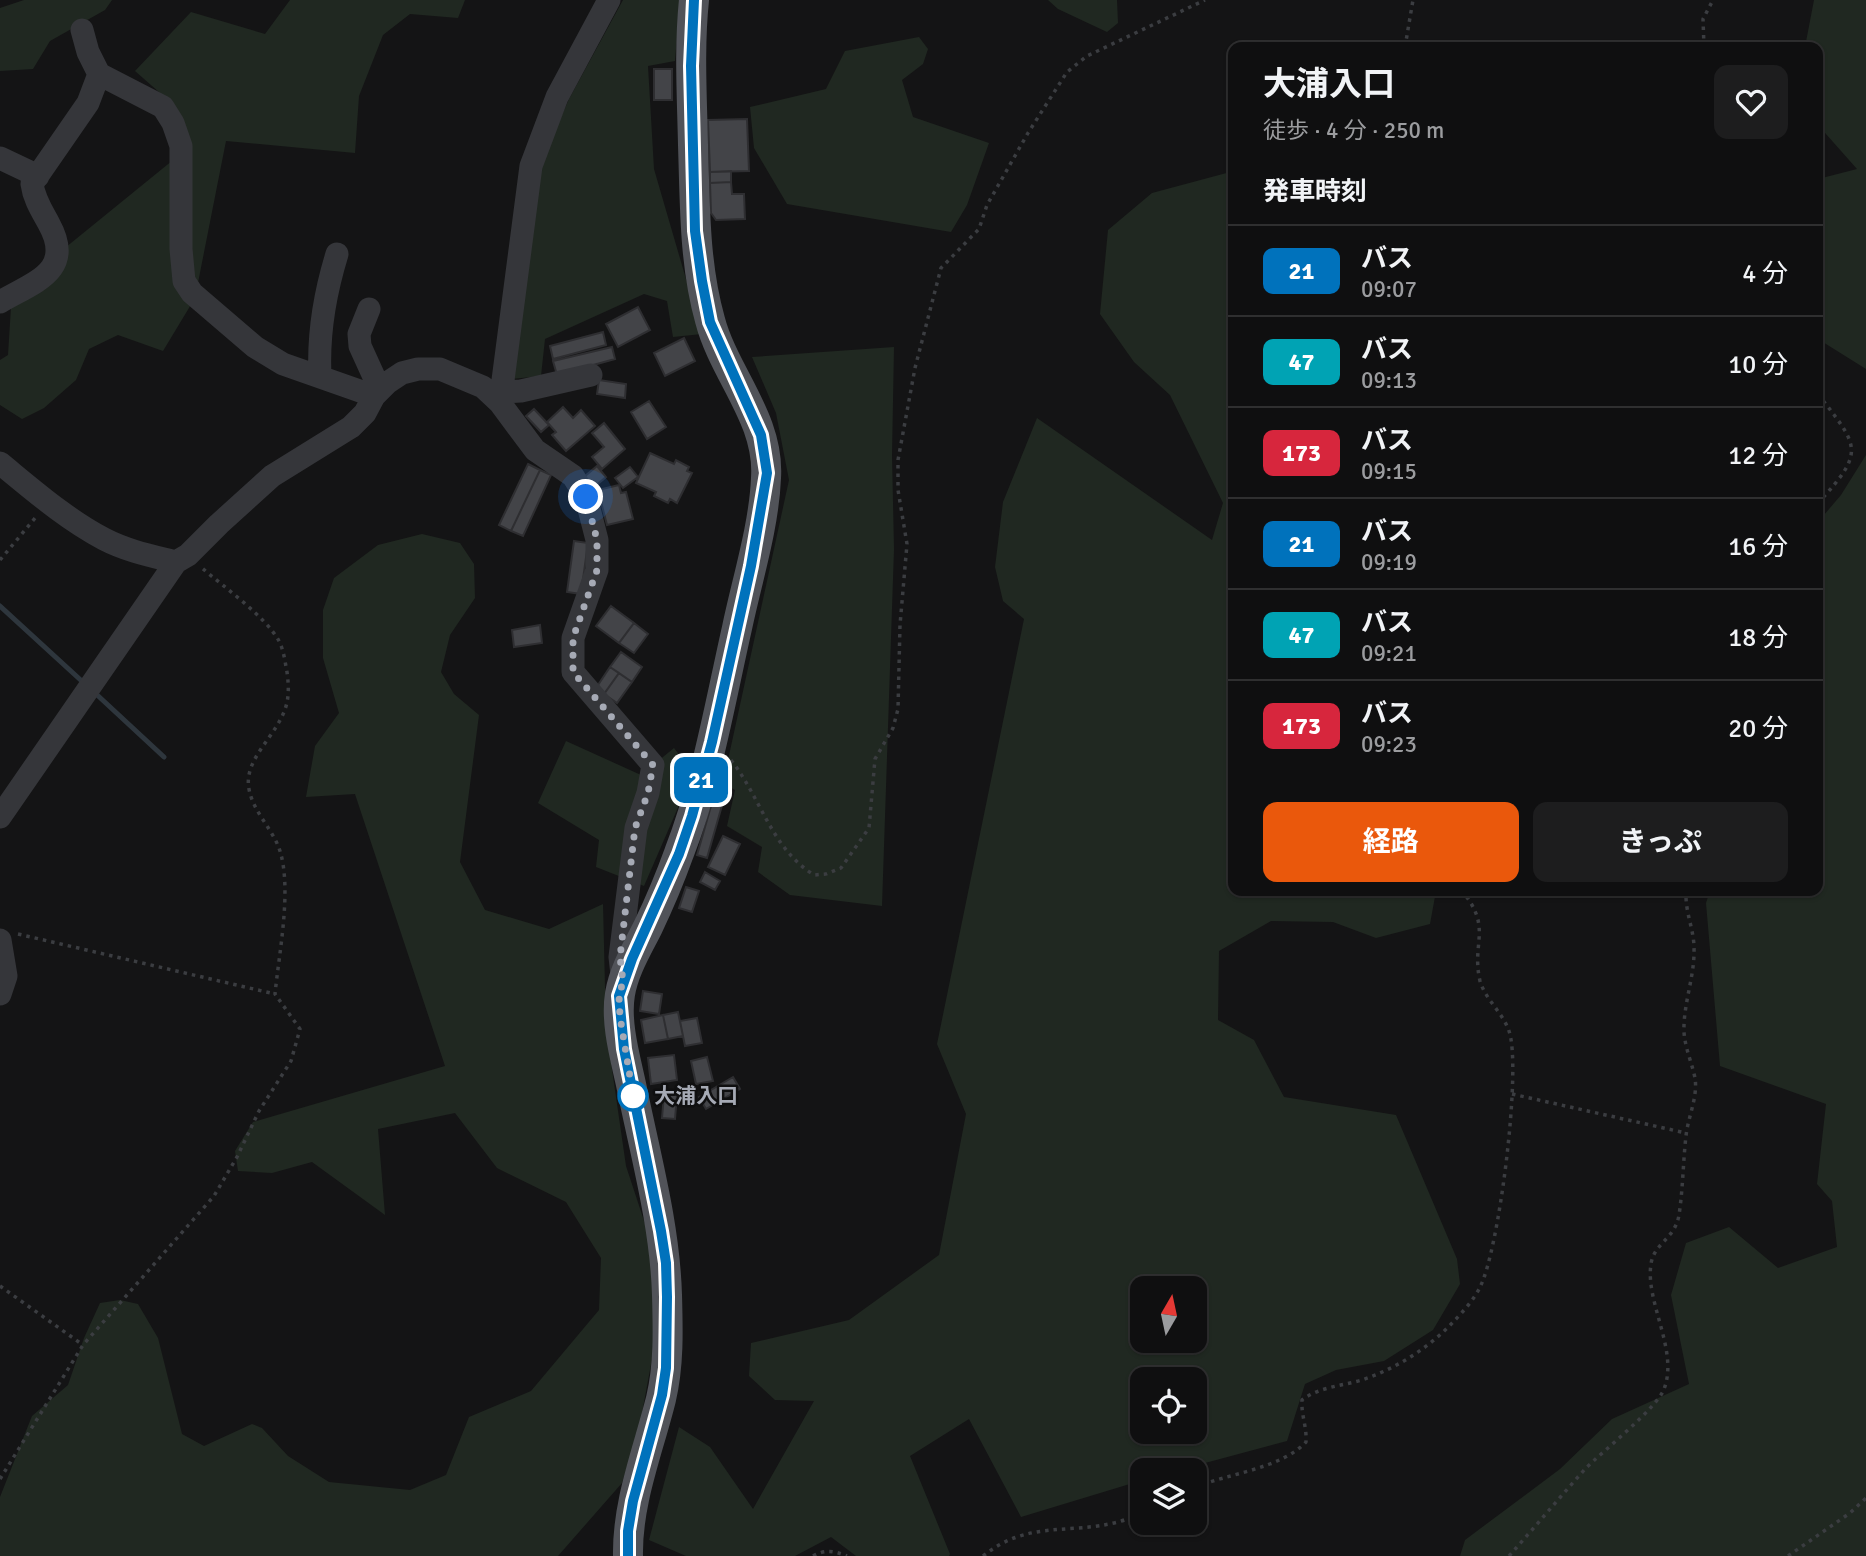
<!DOCTYPE html>
<html lang="ja">
<head>
<meta charset="utf-8">
<style>
  :root { --surface:#0f0f10; --page:#1d1d1e; --text:#f1f3f6; --muted:#9b9c9f; --line:#2f2f30; --accent:#ea580c }
  body { margin:0; font-family:Signika,"Noto Sans JP",sans-serif; background:var(--page); color:var(--text); height:100vh; display:flex; flex-direction:column; font-size:26px; white-space:nowrap }
  * { box-sizing:border-box; margin:0 }
  p { font-size:23px; color:var(--muted) }
  .icon { flex:none; width:38px; height:38px; fill:none; stroke:currentColor; stroke-width:2; stroke-linecap:round; stroke-linejoin:round }
  .map { position:relative; flex:1; overflow:hidden }
  .side { position:absolute; left:1228px; top:42px; width:595px; height:854px; display:flex; flex-direction:column; background:var(--surface); border-radius:14px; box-shadow:0 2px 5px #0004,0 0 0 2px var(--line) }
  .side>* { flex:none }
  .badge { padding:0 14px; border-radius:10px; font-size:24px; line-height:46px }
  .needle { width:46px; rotate:9deg }
  .controls { position:absolute; left:1130px; top:1276px; display:grid; gap:14px }
  .controls a { display:grid; place-items:center; width:77px; height:77px; border-radius:14px; background:var(--surface); box-shadow:0 2px 5px #0004,0 0 0 2px var(--line); font-size:35px }
  .you { position:absolute; width:35px; height:35px; margin:-18px; border:5px solid #fff; border-radius:50%; background:#1a73e8; box-shadow:0 0 0 10px #1a73e833 }
  .map>.badge { position:absolute; translate:-50% -50%; box-shadow:0 0 0 4px #fff }
  h2 { padding:0 35px; font-size:26px; line-height:63px }
  .round { display:grid; place-items:center; flex:none; width:74px; height:74px; border-radius:14px; background:var(--page) }
  .overview { display:flex; align-items:center; justify-content:space-between; height:119px; padding:0 35px }
  h1 { font-size:33px; font-weight:700; line-height:52px }
  .primary-button { display:flex; gap:14px; margin-top:auto; padding:14px 35px }
  .primary-button a { flex:1; height:80px; border-radius:14px; background:var(--accent); color:#fff; font-size:28px; font-weight:700; line-height:80px; text-align:center }
  .primary-button a+a { background:var(--page); color:var(--text) }
  ul { padding:0; list-style:none }
  li { display:flex; align-items:center; gap:21px; height:91px; padding:0 35px; border-top:2px solid var(--line) }
  li div { flex:1 }
  li b { display:block; font-size:26px }
  li em { font-style:normal }
  li .badge { min-width:77px; font-weight:700; text-align:center }
  .map>svg:first-child { display:block }
  .green { fill:#202821; fill-rule:evenodd }
  .lines { fill:none; stroke-linecap:round; stroke-linejoin:round }
  .stream { stroke:#2e363d; stroke-width:5 }
  .building { fill:#434448; stroke:#2e2e31; stroke-width:2 }
  .path { stroke:#3b3d41; stroke-width:3.5; stroke-dasharray:3.5 5; stroke-linecap:butt }
  .minor { stroke:#35363a; stroke-width:23 }
  .major { stroke:#515359; stroke-width:30 }
  .line-casing { stroke:#fff; stroke-width:16 }
  .line { stroke:#0072bc; stroke-width:10 }
  .walk { stroke:#a6aab5; stroke-width:7; stroke-dasharray:0 12.6 }
  .stop-dot { fill:#fff; stroke:#0072bc; stroke-width:3.5 }
  .labels { text-anchor:middle; dominant-baseline:central; stroke-width:5; stroke-linejoin:round; paint-order:stroke }
  .stop-label { font-size:21px; font-weight:bold; fill:#a6aab5; stroke:#0f0f10; text-anchor:start }
</style>
</head>
<body>
<div class="map">
<svg width="1866" height="1556" viewBox="0 0 1866 1556">
  <rect width="100%" height="100%" fill="#141415"/>
  <path class="green" d="M24,0H112L105,10L50,41L33,69L0,71V8Z
    M290,0H465L458,18L410,14L383,35L359,96L355,153L226,141L195,298L163,351L118,335L89,349L76,380L44,408L22,419L0,405V360L8,355L12,291L178,156L168,100L135,71L191,12L265,34Z
    M623,0H680L675,61L648,66L654,169L702,334L673,337L667,301L644,294L545,339L541,376L511,379L537,172L569,99Z
    M1048,0H1117L1118,23L1107,32L1058,9Z
    M1814,0H1866V369L1818,339V179L1857,169L1818,125V47H1805Z
    M919,37L928,49L923,64L902,80L913,117L989,143L967,205L951,232L787,204L754,148L750,107L826,89L845,51Z
    M1234,171V891H1436L1430,924L1376,938L1333,922L1271,921L1219,951L1218,1020L1254,1040L1284,1097L1396,1115L1457,1259L1460,1284L1433,1330L1384,1361L1336,1370L1305,1384L1287,1441L1179,1470H1143V1480L1021,1517L969,1419L910,1456L950,1554L949,1556H856L831,1537L795,1556H686L649,1540L679,1427L710,1447L753,1509L814,1401L775,1400L749,1376L751,1343L849,1320L939,1255L966,1114L937,1044L1024,619L1003,601L995,567L1003,502L1037,418L1212,540L1223,503L1170,395L1134,362L1100,314L1108,230L1152,193ZM1143,1288H1195V1340H1143ZM1143,1379H1195V1432H1143Z
    M894,347L892,455L894,549L882,906L790,895L758,872L762,847L727,826L735,790L723,783L789,480L776,413L752,357Z
    M1866,455V1556H1460L1465,1540L1560,1469L1612,1419L1689,1384L1671,1295L1686,1243L1729,1227L1778,1268L1837,1247L1832,1201L1817,1184L1826,1104L1720,1066L1706,903L1710,891H1818V522L1841,495Z
    M422,534L460,543L474,564L475,598L450,635L441,672L454,694L479,715L460,862L485,910L549,929L603,904L606,1028L626,1166L649,1236L656,1337L640,1424L622,1483L558,1556H0V1497L32,1416L68,1385L84,1338L100,1303L120,1300L138,1304L158,1338L182,1434L204,1446L252,1424L262,1428L288,1456L329,1482L410,1490L446,1475L469,1417L531,1391L599,1310L601,1258L566,1202L497,1168L455,1113L378,1129L385,1215L312,1162L272,1173L238,1171L235,1151L253,1122L445,1066L355,794L306,797L315,746L339,713L323,658V610L334,578L378,545Z
    M566,741L641,775L674,748L690,769L683,796L644,886L596,867L599,840L538,803Z"/>
  <g class="lines">
    <path class="stream" d="M0,606L85,684
      M95,693L164,757"/>
  </g>
  <path class="building" d="M654,69H672V100H654Z
    M747,119L749,171L710,172L708,120Z
    M731,171V182L710,183V172Z
    M731,182L732,194H744L745,219L716,220L711,213L710,183Z
    M638,307L650,330L618,347L606,324Z
    M603,332L606,345L553,359L550,346Z
    M684,338L695,361L665,376L654,353Z
    M612,347L615,359L557,375L553,361Z
    M599,380L626,384L625,398L597,394Z
    M649,401L666,427L647,439L631,412Z
    M563,407L573,418L581,410L595,426L566,451L552,435L556,432L547,422Z
    M534,409L549,425L541,432L526,416Z
    M604,423L625,449L602,469L592,457L604,447L592,433Z
    M650,453L674,464L676,460L689,467L687,471L692,473L677,503L670,499L668,503L654,496L656,492L636,483Z
    M528,464L540,470L511,531L499,525Z
    M597,466L606,477L593,488L584,477Z
    M630,467L638,477L623,488L615,478Z
    M540,470L551,475L523,536L511,531Z
    M619,485L621,493L626,492L633,519L607,525L598,490Z
    M574,541L588,543L581,594L567,592Z
    M611,606L634,623L619,643L596,626Z
    M634,623L648,634L634,653L619,643Z
    M540,625L542,643L514,647L512,630Z
    M621,652L642,667L632,682L610,667Z
    M610,667L619,673L604,694L596,688Z
    M619,673L632,682L617,703L604,694Z
    M713,799L723,802L707,858L697,855Z
    M723,836L740,844L725,875L708,867Z
    M705,872L720,881L715,890L700,882Z
    M686,887L699,891L692,912L679,908Z
    M643,991L662,994L659,1014L640,1011Z
    M678,1012L683,1036L668,1039L663,1015Z
    M663,1015L668,1039L645,1043L641,1020Z
    M697,1018L702,1043L685,1046L680,1021Z
    M674,1055L677,1080L651,1084L648,1058Z
    M707,1057L713,1081L696,1084L691,1061Z
    M733,1077L740,1089L706,1109L699,1097Z
    M664,1094L677,1095L675,1119L662,1118Z"/>
  <g class="lines">
    <path class="path" d="M1405,47L1413,0
      M1704,47L1703,19L1713,0
      M1818,394C1859,447 1866,451 1818,503
      M0,560L36,517
      M731,760C761,798 771,848 814,875L826,874L841,868L869,828L875,759L893,728L898,709L900,625L907,544L898,490V460L915,368L941,268L979,229L987,205L1028,133L1067,72L1087,56L1205,0
      M18,934L275,994
      M1512,1094L1686,1133
      M0,1286L83,1345
      M0,1479L83,1345L214,1196L237,1157L259,1111L291,1061L300,1029L275,994C279,953 292,890 280,851C273,829 253,812 249,789C245,769 259,752 270,736C286,713 291,701 287,672C285,662 284,651 279,641C266,617 224,587 202,568
      M1195,1487C1228,1474 1282,1468 1306,1442C1307,1427 1301,1415 1302,1400C1319,1387 1341,1386 1362,1380C1397,1368 1429,1348 1454,1321C1463,1312 1475,1298 1480,1287C1499,1251 1522,1068 1509,1031C1503,1013 1485,999 1480,981C1471,942 1493,928 1462,891
      M813,1556C826,1549 834,1551 847,1556
      M983,1556C1028,1520 1067,1535 1118,1522C1126,1520 1135,1515 1143,1512
      M1509,1556C1535,1527 1560,1497 1586,1468C1603,1451 1657,1408 1664,1389C1679,1351 1645,1302 1651,1264C1654,1243 1675,1239 1679,1215C1683,1189 1683,1162 1686,1136C1688,1117 1698,1097 1695,1078C1692,1063 1685,1048 1684,1032C1683,1004 1695,976 1694,948C1694,929 1685,913 1686,891
      M1788,1556L1850,1513L1866,1498"/>
    <path class="minor" d="M82,30L88,52L99,74L163,107L173,123L181,146V249L184,281L192,293L255,347L283,364L374,396
      M0,158L38,176
      M0,302C34,282 75,271 49,224C42,211 34,199 32,184L88,103L99,74
      M369,309L359,334L360,346L380,390
      M320,375C318,334 325,293 337,254
      M501,392L521,391L591,375
      M500,403L531,166L557,97L609,0
      M0,463C33,490 66,519 104,539C127,551 152,556 176,562
      M0,817L176,562L188,555L219,524L272,476L351,427L365,413L374,396L387,383L402,373L418,369H440L483,387L500,403L535,450L573,476L586,497L597,540V570L573,638V672L653,765L648,793L636,828L620,957L622,975
      M0,940L6,976L0,994"/>
    <path class="major" d="M628,1556C627,1502 648,1451 661,1399C669,1365 668,1330 667,1295C665,1226 646,1157 632,1089C626,1060 615,1024 620,994C624,970 637,949 648,927C659,904 670,878 679,853C707,781 720,703 737,628C747,580 764,527 766,478C770,419 724,374 710,320C694,263 695,203 693,145C692,96 689,48 694,0"/>
  </g>
  <g class="lines">
    <g class="line-casing">
      <path id="line" d="M628,1556V1531L633,1501L662,1395L666,1368L667,1297L666,1263L661,1231L624,1049L619,996L632,959L679,854L692,816L712,742L751,566L767,473L761,435L710,322L702,281L695,231L691,66L694,0"/>
    </g>
    <use href="#line" class="line"/>
    <path class="walk" d="M586,497L597,540V570L573,638V672L653,765L648,793L635,828L620,957L623,981L619,996L620,1017L634,1101L633,1096"/>
  </g>
  <circle class="stop-dot" cx="633" cy="1096" r="14"/>
  <g class="labels">
    <g class="stop-label">
      <text x="654" y="1096">大浦入口</text>
    </g>
  </g>
</svg>
<div class="controls">
<a><svg class="needle" viewBox="-14 -14 28 28"><path d="M0-13l5 13h-10z" fill="#e53935"/><path d="M0 13l5-13h-10z" fill="#9b9c9f"/></svg></a>
<a><svg class="icon" aria-label="locate" viewBox="0 0 24 24"><circle cx="12" cy="12" r="6"/><path d="M12 2v4M12 18v4M2 12h4M18 12h4"/></svg></a>
<a><svg class="icon" aria-label="layers" viewBox="0 0 24 24"><path d="M12 4l9 5-9 5-9-5zM3 14l9 5 9-5"/></svg></a>
</div>
<div class="you" style="left:586px;top:497px"></div>
<b class="badge" style="left:701px;top:780px;background:#0072bc;color:#fff">21</b>
<section class="side">
<div class="overview"><div><h1>大浦入口</h1><p>徒歩 · 4 分 · 250 m</p></div><a class="round"><svg class="icon" aria-label="heart" viewBox="0 0 24 24"><path d="M12 20l-8-8c-3-5 5-10 8-4 3-6 11-1 8 4z"/></svg></a></div>
<h2>発車時刻</h2>
<ul>
<li><span class="badge" style="background:#0072bc;color:#fff">21</span><div><b>バス</b><p>09:07</p></div><em>4 分</em></li>
<li><span class="badge" style="background:#00a3b4;color:#fff">47</span><div><b>バス</b><p>09:13</p></div><em>10 分</em></li>
<li><span class="badge" style="background:#d7263d;color:#fff">173</span><div><b>バス</b><p>09:15</p></div><em>12 分</em></li>
<li><span class="badge" style="background:#0072bc;color:#fff">21</span><div><b>バス</b><p>09:19</p></div><em>16 分</em></li>
<li><span class="badge" style="background:#00a3b4;color:#fff">47</span><div><b>バス</b><p>09:21</p></div><em>18 分</em></li>
<li><span class="badge" style="background:#d7263d;color:#fff">173</span><div><b>バス</b><p>09:23</p></div><em>20 分</em></li>
</ul>
<div class="primary-button"><a>経路</a><a>きっぷ</a></div>
</section>
</div>
</body>
</html>
